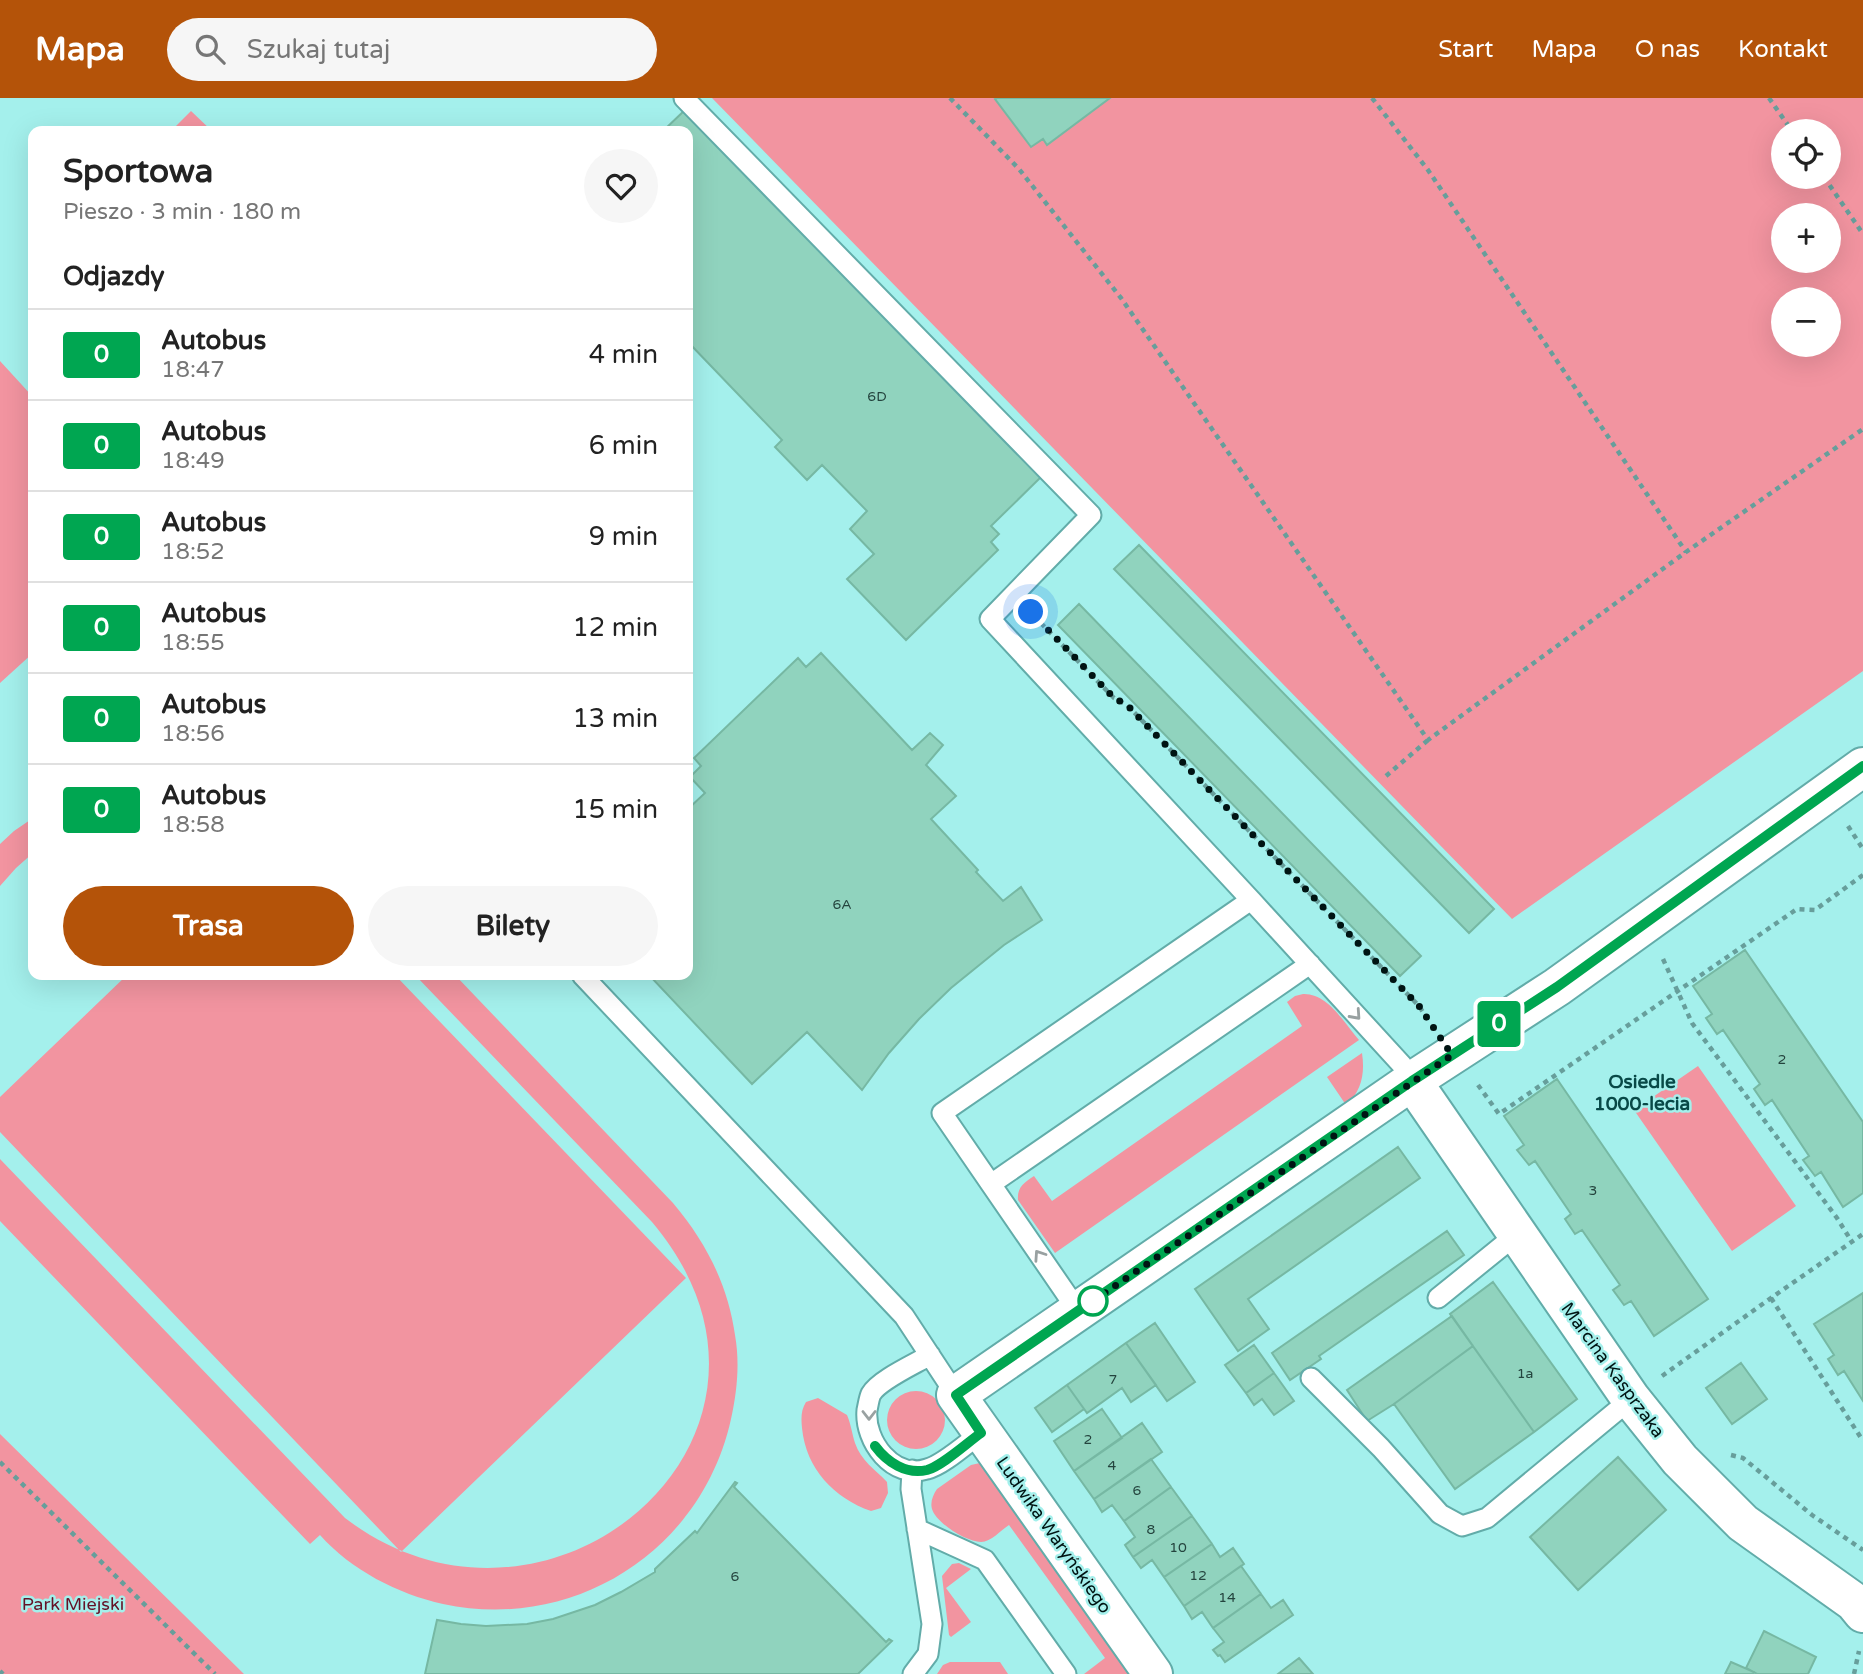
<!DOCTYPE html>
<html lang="pl">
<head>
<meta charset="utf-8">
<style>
  :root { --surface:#fff; --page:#f6f6f6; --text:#222; --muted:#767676; --line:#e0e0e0; --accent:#b45309 }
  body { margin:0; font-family:"Varela Round",sans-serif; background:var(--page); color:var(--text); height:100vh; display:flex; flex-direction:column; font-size:26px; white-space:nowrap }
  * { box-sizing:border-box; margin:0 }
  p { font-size:23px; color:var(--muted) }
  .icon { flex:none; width:38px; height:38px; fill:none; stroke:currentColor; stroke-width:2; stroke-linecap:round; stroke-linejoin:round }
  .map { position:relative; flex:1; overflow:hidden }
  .drawer { position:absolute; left:28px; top:28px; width:665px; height:854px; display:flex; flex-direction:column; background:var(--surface); border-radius:14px; box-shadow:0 7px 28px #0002 }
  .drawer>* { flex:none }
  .badge { padding:0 14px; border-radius:5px; font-size:24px; line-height:46px }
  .controls { position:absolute; left:1771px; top:21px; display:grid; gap:14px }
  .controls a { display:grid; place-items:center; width:70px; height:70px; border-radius:50%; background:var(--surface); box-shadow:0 7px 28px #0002; font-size:35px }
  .you { position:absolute; width:35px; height:35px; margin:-18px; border:5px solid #fff; border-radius:50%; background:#1a73e8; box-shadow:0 0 0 10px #1a73e833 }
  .map>.badge { position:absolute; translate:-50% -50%; box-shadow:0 0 0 4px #fff }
  h2 { padding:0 35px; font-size:26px; line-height:63px }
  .round { display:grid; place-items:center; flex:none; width:74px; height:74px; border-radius:37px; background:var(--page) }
  .head { display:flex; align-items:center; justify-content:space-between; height:119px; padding:0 35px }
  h1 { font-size:33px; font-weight:700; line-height:52px }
  .button { display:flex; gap:14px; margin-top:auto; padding:14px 35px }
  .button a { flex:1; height:80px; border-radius:42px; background:var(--accent); color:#fff; font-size:28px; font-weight:700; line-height:80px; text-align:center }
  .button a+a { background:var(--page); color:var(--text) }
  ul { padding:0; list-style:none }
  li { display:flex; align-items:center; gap:21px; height:91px; padding:0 35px; border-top:2px solid var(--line) }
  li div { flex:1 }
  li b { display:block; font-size:26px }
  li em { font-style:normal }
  li .badge { min-width:77px; font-weight:700; text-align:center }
  header { display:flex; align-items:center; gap:42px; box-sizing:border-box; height:98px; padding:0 35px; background:var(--accent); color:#fff }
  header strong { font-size:33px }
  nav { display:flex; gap:38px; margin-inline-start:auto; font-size:24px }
  .search { width:490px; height:63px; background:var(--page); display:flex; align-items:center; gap:18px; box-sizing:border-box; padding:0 24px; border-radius:38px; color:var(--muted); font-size:26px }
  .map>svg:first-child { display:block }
  .green { fill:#f294a0; fill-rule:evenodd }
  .building { fill:#90d3be; stroke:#76b8a3; stroke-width:2 }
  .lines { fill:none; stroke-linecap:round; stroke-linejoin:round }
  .service-casing { stroke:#62aca9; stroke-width:23 }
  .minor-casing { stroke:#62aca9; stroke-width:42 }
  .path { stroke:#679e9b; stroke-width:4.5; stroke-dasharray:5 5; stroke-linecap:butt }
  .service { stroke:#fff; stroke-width:19 }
  .minor { stroke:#fff; stroke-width:38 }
  .oneway { stroke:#99a1a1 }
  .line-casing { stroke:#fff; stroke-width:16 }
  .line { stroke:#00a651; stroke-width:10 }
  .walk { stroke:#001413; stroke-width:7; stroke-dasharray:0 12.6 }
  .stop-dot { fill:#fff; stroke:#00a651; stroke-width:3.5 }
  .labels { text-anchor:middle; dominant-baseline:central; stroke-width:5; stroke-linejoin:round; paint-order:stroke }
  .number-label { font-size:14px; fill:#24443e }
  .street-label { font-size:18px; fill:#001413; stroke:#a4f0ec }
  .park-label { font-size:18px; fill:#641126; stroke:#a4f0ec }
  .neighbourhood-label { font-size:19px; font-weight:bold; fill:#084947; stroke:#a4f0ec }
</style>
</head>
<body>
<header>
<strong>Mapa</strong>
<div class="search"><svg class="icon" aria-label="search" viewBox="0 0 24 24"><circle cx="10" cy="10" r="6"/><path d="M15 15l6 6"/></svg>Szukaj tutaj</div>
<nav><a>Start</a><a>Mapa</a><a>O nas</a><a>Kontakt</a></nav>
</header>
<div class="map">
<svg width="1863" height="1576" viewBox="0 0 1863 1576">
  <rect width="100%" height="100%" fill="#a4f0ec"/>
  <path class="green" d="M712,0H1863V573L1512,821ZM1783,33H1829V79H1783ZM1783,117H1829V163H1783ZM1783,201H1829V247H1783Z
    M191,13L212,33H171Z
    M0,263L33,299V555L0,585Z
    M33,720V755L16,770L0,788V746L14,733Z
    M127,877H395L686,1180L401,1454L0,1034V999Z
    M415,877H455L673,1105C706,1144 728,1187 735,1237C740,1265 737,1294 731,1321C702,1453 574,1534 443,1506C398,1496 351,1472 320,1437L310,1446L0,1123V1061L345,1420C549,1576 831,1336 652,1124Z
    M1303,896C1328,895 1344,925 1359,942L1055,1155L1018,1102C1017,1089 1024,1085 1034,1078L1052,1103L1302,928L1287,904L1295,898Z
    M1362,955C1365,975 1362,993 1346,1007L1327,979Z
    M1698,968L1796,1108L1732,1153L1634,1012Z
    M887 1322a29 29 0 1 1 58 0a29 29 0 1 1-58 0Z
    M818,1300L847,1317C851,1326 852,1336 855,1345C861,1363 875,1371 887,1384L888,1395L881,1410L871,1413C834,1400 806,1371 802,1330C801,1320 801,1312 806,1304Z
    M0,1336L244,1576H0Z
    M980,1365L984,1367L1135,1576H1084L1105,1560L1009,1427C1001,1432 991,1444 981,1444C967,1444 936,1425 932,1411C930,1404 933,1397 937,1391L971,1367Z
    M959,1465L971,1471L946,1490L971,1524L951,1539L949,1537L942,1478L952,1466Z
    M950,1564H1000L1008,1576H937L943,1567Z"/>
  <path class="building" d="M997,0H1110L1047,47L1043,41L1031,49L995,1Z
    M686,11L1041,379L991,428L999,436L991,444L998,452L906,542L847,481L874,456L850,431L867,413L822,367L807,382L775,349L782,342L688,244V33H663Z
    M1139,447L1494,811L1469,835L1114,471Z
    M1079,506L1421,858L1400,878L1058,527Z
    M821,555L912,652L930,635L943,647L926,667L956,698L931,721L978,772L976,774L1003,803L1021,789L1042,822L1004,847L951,890L919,921L889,955L862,992L807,934L752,986L649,877H688V711L705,695L690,679L701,668L694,660L798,560L806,569Z
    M1745,852L1863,1024V1095L1843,1109L1821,1074L1815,1078L1803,1062L1809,1058L1772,1002L1765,1007L1754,991L1760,986L1723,932L1717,936L1706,920L1712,916L1693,888Z
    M1557,981L1708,1201L1654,1238L1631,1203L1624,1207L1613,1192L1620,1187L1582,1132L1575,1136L1565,1121L1571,1116L1535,1063L1529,1067L1517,1052L1524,1047L1504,1018Z
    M1398,1049L1420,1080L1248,1201L1269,1231L1238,1253L1195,1191Z
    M1447,1133L1464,1157L1319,1258L1321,1261L1290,1282L1272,1255Z
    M1493,1184L1577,1301L1534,1334L1450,1216Z
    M1863,1195V1303L1844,1273L1838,1277L1828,1261L1834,1257L1814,1226Z
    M1452,1218L1473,1248L1394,1306L1367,1323L1347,1292Z
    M1155,1225L1195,1284L1167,1303L1126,1245Z
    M1126,1245L1156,1287L1131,1304L1122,1290L1087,1315L1067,1287Z
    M1254,1247L1274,1275L1246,1295L1225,1267Z
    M1473,1248L1534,1334L1455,1391L1394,1306Z
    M1741,1265L1767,1301L1732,1326L1706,1290Z
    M1274,1275L1294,1303L1274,1317L1262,1301L1254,1307L1246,1295Z
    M1067,1287L1084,1311L1052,1334L1035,1310Z
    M1102,1311L1122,1340L1074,1373L1054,1343Z
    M1142,1325L1162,1354L1094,1401L1074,1373Z
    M1618,1359L1666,1412L1578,1492L1530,1439Z
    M1151,1361L1171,1389L1124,1423L1112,1407L1102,1414L1094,1401Z
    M735,1384L737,1385L734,1389L886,1544L889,1541L892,1543L858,1576H425L437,1522L461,1526L486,1528L527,1526L553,1521L595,1507L621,1494L655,1474V1471L695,1433L697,1435Z
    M1171,1389L1192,1418L1133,1459L1125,1447L1135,1439L1124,1423Z
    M1192,1418L1212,1446L1164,1479L1152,1462L1141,1470L1133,1459Z
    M1212,1446L1220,1459L1233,1450L1244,1466L1184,1508L1164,1479Z
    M1241,1468L1261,1496L1213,1530L1202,1514L1192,1521L1184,1508Z
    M1261,1496L1271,1510L1283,1502L1293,1517L1225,1564L1220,1557L1218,1558L1213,1552L1224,1544L1213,1530Z
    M1764,1533L1816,1559L1808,1576H1757L1746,1570Z
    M1299,1560L1313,1576H1278Z
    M1731,1564L1754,1574L1753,1576H1725Z"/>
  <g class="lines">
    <g class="service-casing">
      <path id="service" d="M684,0L1091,417L990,521L1251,802
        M582,877L904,1218L956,1297
        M991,1086L1310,866
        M1438,1200L1517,1136
        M1078,1213L942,1015L1251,802L1402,967L1412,983
        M930,1257C915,1266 879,1282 871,1296C869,1300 868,1308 867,1312C864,1343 893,1382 927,1371C943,1367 967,1345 981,1335
        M1311,1280L1381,1350L1440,1416L1462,1428L1487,1420L1631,1301
        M912,1372L911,1391L932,1526L928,1556L913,1576
        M917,1431L985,1462L1066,1576"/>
    </g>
    <g class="minor-casing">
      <path id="minor" d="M1412,983L1631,1301L1680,1362L1743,1425L1854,1504L1863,1515
        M1153,1576L956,1297L1412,983L1557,889L1863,669"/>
    </g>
    <path class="path" d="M950,0L1019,71L1121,200L1428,642L1686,454L1863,331
      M1372,0L1428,72L1686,454
      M1769,0L1792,33
      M1824,79L1863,136
      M1034,518L1114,600L1127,607L1419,908L1430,925
      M1386,678L1428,642
      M1848,728L1863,751
      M1663,861L1692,925L1837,1120L1852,1144
      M1478,987L1499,1016L1797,811L1815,812L1863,777
      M1771,1200L1863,1343
      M1662,1278L1771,1200L1863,1136
      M1731,1357L1743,1360L1812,1417L1863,1452
      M0,1364L215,1576
      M0,1573L3,1576
      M1854,1576L1859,1553"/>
    <use href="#service" class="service"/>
    <use href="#minor" class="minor"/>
  </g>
  <defs><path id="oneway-chevron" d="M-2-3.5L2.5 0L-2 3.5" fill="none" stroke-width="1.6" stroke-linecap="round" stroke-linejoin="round" transform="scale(1.75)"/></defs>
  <g class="oneway">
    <use href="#oneway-chevron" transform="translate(1356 917) rotate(48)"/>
    <use href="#oneway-chevron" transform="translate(1039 1157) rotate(-124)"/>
    <use href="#oneway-chevron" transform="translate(869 1317) rotate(90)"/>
  </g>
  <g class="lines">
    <g class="line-casing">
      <path id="line" d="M875,1348C887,1364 906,1377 927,1372C942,1368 968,1344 981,1335L956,1297L1412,983L1557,889L1863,668"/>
    </g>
    <use href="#line" class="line"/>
    <path class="walk" d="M1031,514L1114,600L1127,607L1419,908L1452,957L1093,1203"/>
  </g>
  <circle class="stop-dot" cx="1093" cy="1203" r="14"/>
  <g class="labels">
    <g class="number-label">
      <text x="877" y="298">6D</text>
      <text x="842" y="806">6A</text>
      <text x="1782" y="961">2</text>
      <text x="1593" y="1092">3</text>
      <text x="1525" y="1275">1a</text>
      <text x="1113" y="1281">7</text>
      <text x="1088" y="1341">2</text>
      <text x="1112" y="1367">4</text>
      <text x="1137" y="1392">6</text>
      <text x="1151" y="1431">8</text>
      <text x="1178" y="1449">10</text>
      <text x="1198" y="1477">12</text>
      <text x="735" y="1478">6</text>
      <text x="1227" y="1499">14</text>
    </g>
    <g class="street-label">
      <text transform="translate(1613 1272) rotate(54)">Marcina Kasprzaka</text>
      <text transform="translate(1054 1437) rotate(55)">Ludwika Waryńskiego</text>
    </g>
    <g class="park-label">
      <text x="73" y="1506">Park Miejski</text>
    </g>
    <g class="neighbourhood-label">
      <text x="1642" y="984">Osiedle<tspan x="1642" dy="22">1000-lecia</tspan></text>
    </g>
  </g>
</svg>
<div class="controls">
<a><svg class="icon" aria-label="locate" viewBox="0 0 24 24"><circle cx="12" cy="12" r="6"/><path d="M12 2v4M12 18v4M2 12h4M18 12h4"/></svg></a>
<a>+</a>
<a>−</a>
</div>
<div class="you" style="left:1031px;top:514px"></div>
<b class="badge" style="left:1499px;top:926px;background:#00a651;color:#fff">0</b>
<section class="drawer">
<div class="head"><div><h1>Sportowa</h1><p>Pieszo · 3 min · 180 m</p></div><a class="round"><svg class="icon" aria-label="heart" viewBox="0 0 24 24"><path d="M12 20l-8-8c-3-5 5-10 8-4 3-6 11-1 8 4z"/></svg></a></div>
<h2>Odjazdy</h2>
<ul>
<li><span class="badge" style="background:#00a651;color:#fff">0</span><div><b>Autobus</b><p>18:47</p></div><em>4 min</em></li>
<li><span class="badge" style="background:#00a651;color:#fff">0</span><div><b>Autobus</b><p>18:49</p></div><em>6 min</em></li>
<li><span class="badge" style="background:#00a651;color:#fff">0</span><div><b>Autobus</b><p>18:52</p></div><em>9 min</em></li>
<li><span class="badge" style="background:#00a651;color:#fff">0</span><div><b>Autobus</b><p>18:55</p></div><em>12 min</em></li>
<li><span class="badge" style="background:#00a651;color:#fff">0</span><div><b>Autobus</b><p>18:56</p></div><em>13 min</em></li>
<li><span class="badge" style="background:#00a651;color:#fff">0</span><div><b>Autobus</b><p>18:58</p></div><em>15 min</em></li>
</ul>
<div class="button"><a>Trasa</a><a>Bilety</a></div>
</section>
</div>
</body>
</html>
